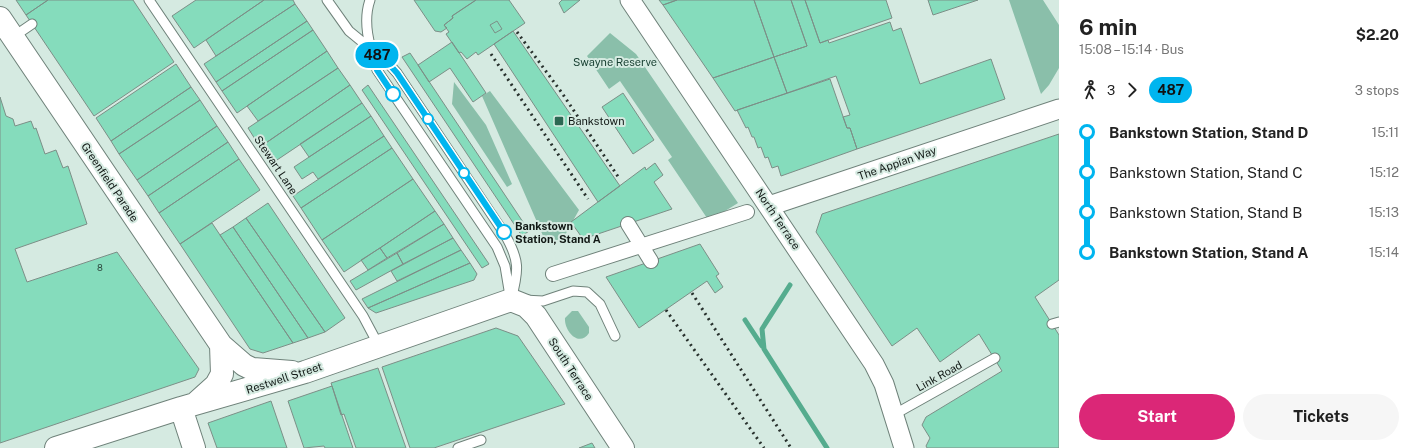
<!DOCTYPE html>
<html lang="en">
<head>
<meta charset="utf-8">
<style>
  :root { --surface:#fff; --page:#f6f6f6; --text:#222; --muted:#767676; --accent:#db2777 }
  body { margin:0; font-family:"Public Sans",sans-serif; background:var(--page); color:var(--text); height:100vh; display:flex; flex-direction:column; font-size:15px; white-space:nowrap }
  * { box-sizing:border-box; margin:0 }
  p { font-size:13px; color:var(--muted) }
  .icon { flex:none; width:22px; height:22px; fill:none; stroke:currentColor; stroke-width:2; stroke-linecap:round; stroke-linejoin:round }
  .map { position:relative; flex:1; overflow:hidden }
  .side { display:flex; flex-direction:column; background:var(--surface); width:360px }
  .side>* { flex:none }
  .badge { padding:0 8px; border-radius:13px; font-size:14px; line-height:26px }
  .map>.badge { position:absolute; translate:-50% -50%; box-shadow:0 0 0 2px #fff }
  .legs { display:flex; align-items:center; gap:6px; height:44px; padding:0 20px; font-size:13px }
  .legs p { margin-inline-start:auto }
  .head { display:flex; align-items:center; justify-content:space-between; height:68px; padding:0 20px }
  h1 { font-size:22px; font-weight:700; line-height:30px }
  .cta { display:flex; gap:8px; margin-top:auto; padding:8px 20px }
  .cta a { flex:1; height:46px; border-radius:24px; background:var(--accent); color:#fff; font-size:16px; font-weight:700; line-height:46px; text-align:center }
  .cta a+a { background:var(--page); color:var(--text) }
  ul { padding:0 20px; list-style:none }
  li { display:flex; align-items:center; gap:14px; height:40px; font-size:15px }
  li i { display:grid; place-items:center; width:6px; height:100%; margin:0 5px; background:currentColor }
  li i::after { content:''; width:10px; height:10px; margin:-5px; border:3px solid; border-radius:50%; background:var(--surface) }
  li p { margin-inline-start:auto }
  li:first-child i { background:linear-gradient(#0000 50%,currentColor 0) }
  li:last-child i { background:linear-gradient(currentColor 50%,#0000 0) }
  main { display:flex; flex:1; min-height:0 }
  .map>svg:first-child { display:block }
  .green { fill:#8abfaa }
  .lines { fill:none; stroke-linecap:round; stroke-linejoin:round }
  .stream { stroke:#55ac8e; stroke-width:5 }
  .building { fill:#85dcbc; stroke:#7c8f87 }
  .service-casing { stroke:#6f827a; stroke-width:11 }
  .pedestrian-casing { stroke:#6f827a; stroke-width:16 }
  .minor-casing { stroke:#6f827a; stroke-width:21 }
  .tertiary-casing { stroke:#6f827a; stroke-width:24 }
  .service { stroke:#fff; stroke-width:9 }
  .pedestrian { stroke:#fff; stroke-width:14 }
  .minor { stroke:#fff; stroke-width:19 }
  .tertiary { stroke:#fff; stroke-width:22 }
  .rail { stroke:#28312d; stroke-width:3; stroke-dasharray:2 4; stroke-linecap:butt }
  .line-1-casing { stroke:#fff; stroke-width:9 }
  .line-1 { stroke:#00b5ef; stroke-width:6 }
  .stop-1-dot { fill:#fff; stroke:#00b5ef; stroke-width:2 }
  .poi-dot { fill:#2b6853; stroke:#d5eae1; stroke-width:1.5 }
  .labels { text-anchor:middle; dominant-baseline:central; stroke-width:4; stroke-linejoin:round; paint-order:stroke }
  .number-label { font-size:9px; fill:#2e493f }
  .park-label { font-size:11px; fill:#163e30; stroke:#d5eae1 }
  .poi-label { font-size:11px; fill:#111815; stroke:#d5eae1; text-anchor:start }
  .street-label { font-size:11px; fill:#111815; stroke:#d5eae1 }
  .stop-label { font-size:11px; font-weight:bold; fill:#111815; stroke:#d5eae1; text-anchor:start }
</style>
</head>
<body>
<main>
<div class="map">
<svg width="1059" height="448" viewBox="0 0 1059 448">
  <rect width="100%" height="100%" fill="#d5eae1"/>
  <path class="green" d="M1009,0H1043L1059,25V68L1049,85L1041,94Z
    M610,33L636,54L738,203L709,221L668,160L672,157L620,81L609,89L587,56Z
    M454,82L486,125L512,184L507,187L452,104Z
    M490,91L579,210L564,237L547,245L482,96Z
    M572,311H578L589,327V333C579,348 564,331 565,318Z"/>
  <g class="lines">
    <path class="stream" d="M790,285L762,329L764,349L827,448
      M745,320L762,346"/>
  </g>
  <path class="building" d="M16,0H48L26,15Z
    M48,0H133L174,62L94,116L26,15Z
    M196,0H264L194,48L172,16Z
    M264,0H293L295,4L216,56L206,40Z
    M414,0H476L452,16L453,18L444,25L447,28L441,32L435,31Z
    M476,0H509L525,23L478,55L476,52L467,59L461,52L459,53L446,34L449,32L444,25L453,18L452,16Z
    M562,0H580L564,13L559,3Z
    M659,0H677L663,5Z
    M677,0H754L774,57L713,78L663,5Z
    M754,0H791L807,46L774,57Z
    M791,0H805L820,43L828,40L829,43L890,22L893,31L901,28L920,84L991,59L1005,99L857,149L850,128H847L843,117L850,115L836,76L787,93L774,57L807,46Z
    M805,0H886L892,18L820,43Z
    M928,0H978L933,15Z
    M295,4L307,21L216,82L204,64Z
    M307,21L313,30L222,91L216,82Z
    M497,21L502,29L495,33L490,25Z
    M313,30L327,51L237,113L222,91Z
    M513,31L620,186L598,202L494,44Z
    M452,42L486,93L473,102L450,68L429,82L418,65Z
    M327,51L338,68L258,121L247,106Z
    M410,53L529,231L522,236L402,57Z
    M774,57L787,93L735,111L713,78Z
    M176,64L191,87L111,141L96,118Z
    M338,68L350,85L260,147L248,128Z
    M830,79L847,128H850L857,149L781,176L778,166L772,168L768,157L765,158L761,147L758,148L754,137H752L748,127L746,128L737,110Z
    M350,85L362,103L271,164L260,147Z
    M368,85L489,264L482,268L362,90Z
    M191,87L200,100L119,154L111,141Z
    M623,93L654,140L633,154L602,107Z
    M0,97L6,116L13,119L15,126L31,121L34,129L36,128L45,154L56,150L63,168L68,166L87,224L15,249L27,282L117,252L199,369L195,377L0,443Z
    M200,100L217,126L137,180L119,154Z
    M362,103L371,116L309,157L300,144Z
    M371,116L384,136L318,179L313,172L302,179L294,167Z
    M217,126L228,142L148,196L137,180Z
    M1059,134V280L1035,297L1059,335V448H927L926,446L930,438L922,425L926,417L1002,371L979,334L940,362L917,328L892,346L816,232L822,214Z
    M384,136L392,148L301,208L293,196Z
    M228,142L239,159L159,213L148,196Z
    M392,148L413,179L322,240L301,208Z
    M239,159L260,190L180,244L159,213Z
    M655,163L663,175L654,182L672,209L583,239L571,222L645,167L646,170Z
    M413,179L435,211L344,272L322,240Z
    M268,203L345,318L325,332L246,218Z
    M435,211L444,224L387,258L380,248Z
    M246,218L325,332L308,338L233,227Z
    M212,223L220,235L293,343L263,353L250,349L180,244Z
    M444,224L453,238L403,264L397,253Z
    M233,227L308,338L293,343L220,235Z
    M453,238L461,250L397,281L391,271Z
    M700,244L719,274L716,276L723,287L715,293L707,281L639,328L606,277Z
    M380,248L387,258L368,270L361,260Z
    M461,250L470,263L368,308L362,299Z
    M397,253L403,264L356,290L350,281Z
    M470,263L477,274L474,280L376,313L368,308Z
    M496,328L518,336L565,404L434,448H410L382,367Z
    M378,368L406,448H356L344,414L341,415L332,386L331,383Z
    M332,386L353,448H325L324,446L304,448L288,401Z
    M271,401L287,448H217L208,423Z
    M592,443L595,448H579Z"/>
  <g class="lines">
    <g class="service-casing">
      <path id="service" d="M149,0L363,316L379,346
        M327,0L349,31L388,63L397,73L504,233C520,260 519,270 511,300
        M370,0C362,23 370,47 377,70L497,247L505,266L510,296
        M13,37L32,24
        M524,300L543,301L573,291L587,292L600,304L615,336
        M1052,324L1059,322
        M895,414L995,358
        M458,448L481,440"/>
    </g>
    <g class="pedestrian-casing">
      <path id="pedestrian" d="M628,224L651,261
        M553,274L747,212"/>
    </g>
    <g class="minor-casing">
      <path id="minor" d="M630,0L874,364L884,384L904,448
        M769,206L1059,109"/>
    </g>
    <g class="tertiary-casing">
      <path id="tertiary" d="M0,18L221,345L244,365L252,369L292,372
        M196,403L216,385L222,374L221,345
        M181,408L194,448
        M56,448L181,408L305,372L511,300L526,306L536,316L623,448"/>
    </g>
    <use href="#service" class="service"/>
    <use href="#pedestrian" class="pedestrian"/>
    <use href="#minor" class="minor"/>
    <use href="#tertiary" class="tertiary"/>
    <path class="rail" d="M517,32L562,93L619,178
      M491,54L588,199
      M692,293L791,448
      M666,310L764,448"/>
  </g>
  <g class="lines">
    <g class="line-1-casing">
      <path id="line-1" d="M393,94L377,70L372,51L388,63L397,73L504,232"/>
    </g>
    <use href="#line-1" class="line-1"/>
  </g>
  <g class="stop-1-dot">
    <circle cx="393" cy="94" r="7"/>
    <circle cx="428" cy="119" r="5"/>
    <circle cx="464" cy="173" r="5"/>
    <circle cx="504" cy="232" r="7"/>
  </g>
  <rect class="poi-dot" x="554" y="116" width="10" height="10" rx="2"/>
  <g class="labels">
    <g class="number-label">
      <text x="100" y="267">8</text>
    </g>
    <g class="park-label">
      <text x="615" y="62">Swayne Reserve</text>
    </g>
    <g class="poi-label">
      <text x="568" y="121">Bankstown</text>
    </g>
    <g class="street-label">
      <text transform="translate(897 163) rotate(-19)">The Appian Way</text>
      <text transform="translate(276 165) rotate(56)">Stewart Lane</text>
      <text transform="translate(110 182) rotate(56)">Greenfield Parade</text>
      <text transform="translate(778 219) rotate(56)">North Terrace</text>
      <text transform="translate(571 369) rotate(57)">South Terrace</text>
      <text transform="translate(939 376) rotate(-29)">Link Road</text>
      <text transform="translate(284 378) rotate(-18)">Restwell Street</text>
    </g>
    <g class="stop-label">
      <text x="515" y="226">Bankstown<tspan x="515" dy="13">Station, Stand A</tspan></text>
    </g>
  </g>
</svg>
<b class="badge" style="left:377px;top:55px;background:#00b5ef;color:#111">487</b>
</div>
<section class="side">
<div class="head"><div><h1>6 min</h1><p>15:08 – 15:14 · Bus</p></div><b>$2.20</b></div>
<div class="legs"><svg class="icon" aria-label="walk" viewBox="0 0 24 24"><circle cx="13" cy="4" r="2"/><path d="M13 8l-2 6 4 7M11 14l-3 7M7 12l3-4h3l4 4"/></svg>3<svg class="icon" aria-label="forward" viewBox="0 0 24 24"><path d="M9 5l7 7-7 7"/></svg><b class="badge" style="background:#00b5ef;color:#111">487</b><p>3 stops</p></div>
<ul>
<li><i style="color:#00b5ef"></i><b>Bankstown Station, Stand D</b><p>15:11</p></li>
<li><i style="color:#00b5ef"></i><span>Bankstown Station, Stand C</span><p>15:12</p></li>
<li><i style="color:#00b5ef"></i><span>Bankstown Station, Stand B</span><p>15:13</p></li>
<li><i style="color:#00b5ef"></i><b>Bankstown Station, Stand A</b><p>15:14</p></li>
</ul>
<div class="cta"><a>Start</a><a>Tickets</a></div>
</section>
</main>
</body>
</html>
